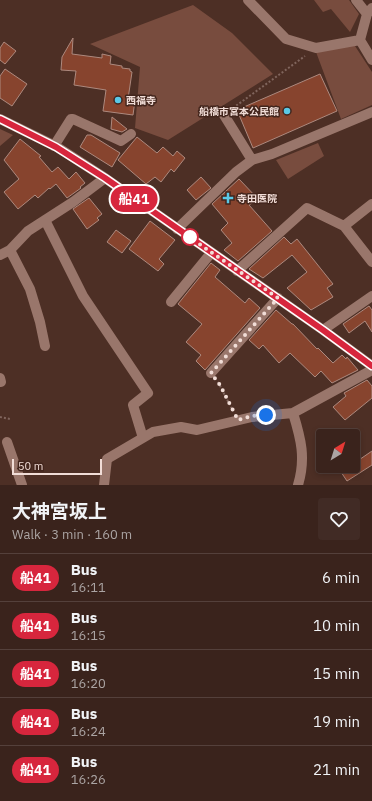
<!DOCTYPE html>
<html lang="en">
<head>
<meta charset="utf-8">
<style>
  :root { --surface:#3a231c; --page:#412b25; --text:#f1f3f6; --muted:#aba4a3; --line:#54403b }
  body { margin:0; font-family:"IBM Plex Sans","Noto Sans JP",sans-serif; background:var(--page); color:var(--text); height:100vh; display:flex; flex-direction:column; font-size:15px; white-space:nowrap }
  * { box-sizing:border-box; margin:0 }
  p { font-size:13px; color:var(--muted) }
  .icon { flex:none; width:22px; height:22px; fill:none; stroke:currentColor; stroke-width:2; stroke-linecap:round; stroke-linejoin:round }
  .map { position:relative; height:485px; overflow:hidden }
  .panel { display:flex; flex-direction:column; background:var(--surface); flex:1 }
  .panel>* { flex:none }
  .badge { padding:0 8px; border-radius:13px; font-size:14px; line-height:26px }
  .needle { width:26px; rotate:38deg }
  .controls { position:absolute; left:316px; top:429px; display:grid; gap:8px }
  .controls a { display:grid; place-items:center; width:44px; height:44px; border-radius:4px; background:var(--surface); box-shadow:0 2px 6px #0003,0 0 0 1px var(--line); font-size:20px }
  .scale { position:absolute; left:12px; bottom:10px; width:90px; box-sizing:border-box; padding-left:4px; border:2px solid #f1ddd7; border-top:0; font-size:11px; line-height:14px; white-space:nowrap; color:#f1ddd7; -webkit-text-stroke:3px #42251c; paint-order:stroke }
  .you { position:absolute; width:20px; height:20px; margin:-10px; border:3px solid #fff; border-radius:50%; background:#1a73e8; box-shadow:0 0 0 6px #1a73e833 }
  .map>.badge { position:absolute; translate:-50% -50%; box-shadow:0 0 0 2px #fff }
  .round { display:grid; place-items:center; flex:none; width:42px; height:42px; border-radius:4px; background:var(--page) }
  .overview { display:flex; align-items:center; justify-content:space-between; height:68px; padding:0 12px }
  h1 { font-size:19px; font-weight:700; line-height:30px }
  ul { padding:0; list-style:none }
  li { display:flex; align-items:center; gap:12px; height:48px; padding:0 12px; border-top:1px solid var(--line) }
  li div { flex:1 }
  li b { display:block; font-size:15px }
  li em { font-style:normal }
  li .badge { min-width:44px; font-weight:700; text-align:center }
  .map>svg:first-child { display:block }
  .green { fill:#784c3e }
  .building { fill:#87442e; stroke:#ad897e }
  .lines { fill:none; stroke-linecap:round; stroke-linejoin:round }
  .path { stroke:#80655d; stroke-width:2; stroke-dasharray:2 2; stroke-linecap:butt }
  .minor { stroke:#99766b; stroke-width:10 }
  .line-casing { stroke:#fff; stroke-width:9 }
  .line { stroke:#d7263d; stroke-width:6 }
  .walk { stroke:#f1ddd7; stroke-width:4; stroke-dasharray:0 7.2 }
  .poi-dot { fill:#5ac8e6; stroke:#42251c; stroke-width:1.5 }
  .stop-dot { fill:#fff; stroke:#d7263d; stroke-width:2 }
  .labels { text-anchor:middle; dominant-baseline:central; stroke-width:3; stroke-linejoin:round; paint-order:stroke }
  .poi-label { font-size:10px; font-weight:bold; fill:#f1ddd7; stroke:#42251c; text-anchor:start }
</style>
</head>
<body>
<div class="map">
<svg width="372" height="485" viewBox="0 0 372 485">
  <rect width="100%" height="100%" fill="#4d2f25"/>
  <path class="green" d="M314,0H349L359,14L350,32L331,9L323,12Z
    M193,5L232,33L273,74L168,140L135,128L140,67L90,44Z
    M349,46H355L372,72V105L341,119L316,52Z
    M0,129L13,135L0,146Z
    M318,143L324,156L288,179L276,160Z"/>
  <path class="building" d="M73,38L72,54L102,58V54L111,56L110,64L122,66V68L130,69V71L132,72L128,99L135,100L133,115L103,111L106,90L74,85L76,71L61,70L62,57Z
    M4,42L16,51L5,64L0,60V48Z
    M5,69L27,84L12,106L0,98V76Z
    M320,74L337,111L253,148L237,110Z
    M112,117L127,129L122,132L111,129Z
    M87,135H91L120,153L112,167L80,147Z
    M137,137L157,153L163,147L173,156L177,151L185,158L174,172L171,169L161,182L155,177L146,184L118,160Z
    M20,139L41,156L39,157L52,172L58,167L69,179L76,172L85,183L80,187L81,188L67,198L56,184L50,189L49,188L38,198L35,195L18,209L4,192L19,179L4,160Z
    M201,177L211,188L196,200L187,190Z
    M239,179L258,199L249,205L272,231L238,261L224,250L232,243L221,230L228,223L212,204Z
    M89,198L102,214L97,218L99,220L87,229L73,209Z
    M150,221L175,240L159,259L164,264L158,271L129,249Z
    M116,230L131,241L122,253L107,242Z
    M284,237L291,244L297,239L333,284L327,288L333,297L311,310L287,288L307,272L292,255L263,278L249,269Z
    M211,263L220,270L215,277L245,303L249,298L260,308L205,370L196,361L201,355L186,342L202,324L178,304Z
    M369,306L372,310V332L365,321L349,333L343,324Z
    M276,310L292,324H293L317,349L318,348L333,363L342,355L346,359L347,357L358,370L332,383L321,371L315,377L290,353L279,363L263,345L259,349L249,340Z
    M367,380L372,386V398L345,420L333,407L346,396L344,393Z
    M372,451V465L347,481L341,472L350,466H353V464Z"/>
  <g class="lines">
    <path class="path" d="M233,108L305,56
      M218,382L233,411
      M0,417L10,419"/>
    <path class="minor" d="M248,0L286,39L316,48L360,40
      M356,0L367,14
      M372,8L367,14L360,40L372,60
      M224,115L252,160
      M0,119L57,147L105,178L323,330L372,366
      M54,146L71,119H73L121,141L131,134
      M372,204L344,226L372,262
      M45,220L83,296L148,393L133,405L143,438
      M177,229L236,172L252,160L272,154L372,112
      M10,250L30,289L40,322L45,346
      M0,255L10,250L28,231L73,202L105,178
      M237,271L307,208L344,226
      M171,302L211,253
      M323,330L372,296
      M211,373L278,298
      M0,378L1,382
      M293,413C301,439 306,458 298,485
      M7,442L22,485
      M104,485L107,459L153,432L181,427L197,430L252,417L293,413L372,370"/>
  </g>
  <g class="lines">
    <g class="line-casing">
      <path id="line" d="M0,119L56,147L105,178L323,330L372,366"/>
    </g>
    <use href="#line" class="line"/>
    <path class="walk" d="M190,237H189L278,298L211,373L220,385L238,420L252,416L266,415"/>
  </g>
  <g class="poi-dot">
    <circle cx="118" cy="100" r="4"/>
    <circle cx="287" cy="111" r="4"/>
    <path d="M226 192h4v4h4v4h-4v4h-4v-4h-4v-4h4z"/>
  </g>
  <circle class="stop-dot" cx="190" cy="237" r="8"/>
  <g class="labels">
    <g class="poi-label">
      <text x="126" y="100">西福寺</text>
      <text x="279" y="111" text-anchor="end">船橋市宮本公民館</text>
      <text x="237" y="198">寺田医院</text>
    </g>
  </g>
</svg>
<div class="controls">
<a><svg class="needle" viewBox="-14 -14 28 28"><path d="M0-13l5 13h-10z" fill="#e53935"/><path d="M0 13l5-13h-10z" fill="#aba4a3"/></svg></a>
</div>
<div class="scale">50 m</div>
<div class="you" style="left:266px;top:415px"></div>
<b class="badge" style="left:134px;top:199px;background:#d7263d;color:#fff">船41</b>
</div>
<section class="panel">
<div class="overview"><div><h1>大神宮坂上</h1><p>Walk · 3 min · 160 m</p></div><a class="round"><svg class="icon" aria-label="heart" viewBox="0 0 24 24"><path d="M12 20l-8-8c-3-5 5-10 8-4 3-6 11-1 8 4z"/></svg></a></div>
<ul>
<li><span class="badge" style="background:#d7263d;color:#fff">船41</span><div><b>Bus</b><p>16:11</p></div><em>6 min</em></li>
<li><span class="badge" style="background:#d7263d;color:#fff">船41</span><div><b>Bus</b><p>16:15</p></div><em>10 min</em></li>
<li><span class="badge" style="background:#d7263d;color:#fff">船41</span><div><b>Bus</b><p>16:20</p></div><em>15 min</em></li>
<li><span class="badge" style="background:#d7263d;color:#fff">船41</span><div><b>Bus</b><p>16:24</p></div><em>19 min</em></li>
<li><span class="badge" style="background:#d7263d;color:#fff">船41</span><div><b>Bus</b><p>16:26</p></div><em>21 min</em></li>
</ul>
</section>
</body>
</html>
